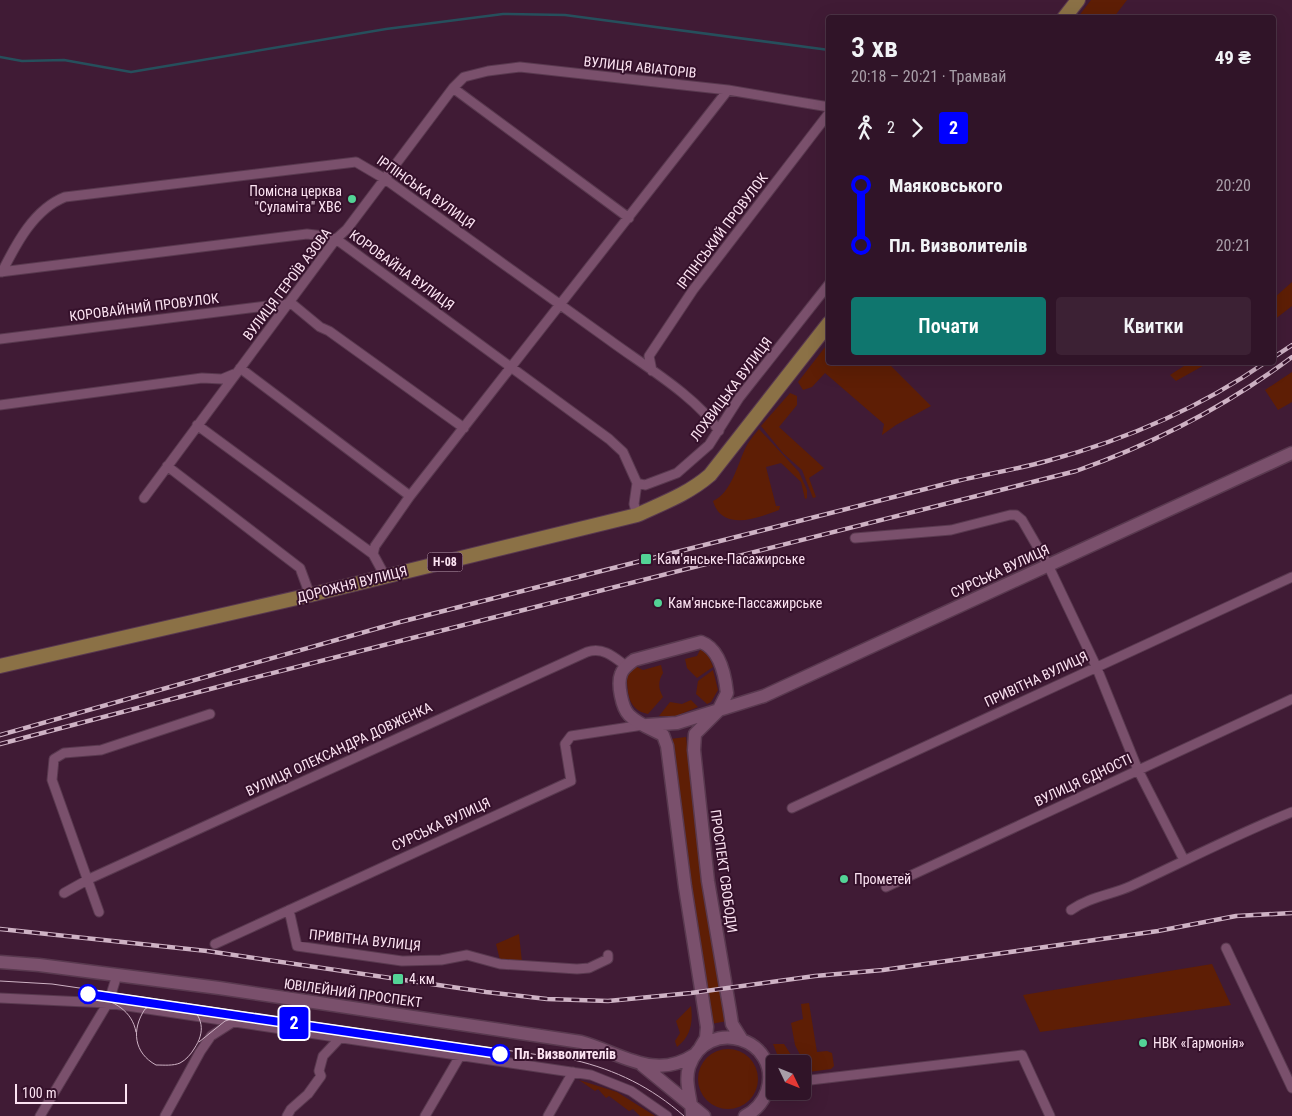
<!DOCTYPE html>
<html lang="uk">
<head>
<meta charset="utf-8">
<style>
  :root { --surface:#301428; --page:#3c2134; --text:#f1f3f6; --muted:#a89ea8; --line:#4b3345; --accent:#0f766e }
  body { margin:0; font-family:"Roboto Condensed",sans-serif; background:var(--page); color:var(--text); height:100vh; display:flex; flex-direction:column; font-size:19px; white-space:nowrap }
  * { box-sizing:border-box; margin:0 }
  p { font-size:16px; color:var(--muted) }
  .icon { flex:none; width:28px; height:28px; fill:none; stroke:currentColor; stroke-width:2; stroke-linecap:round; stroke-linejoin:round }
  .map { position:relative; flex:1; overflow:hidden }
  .side { position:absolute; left:826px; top:15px; width:450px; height:350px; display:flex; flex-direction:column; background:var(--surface); border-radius:5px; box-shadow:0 5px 20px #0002,0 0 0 1px var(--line) }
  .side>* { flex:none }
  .badge { padding:0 10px; border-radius:4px; font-size:18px; line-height:32px }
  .needle { width:32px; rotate:133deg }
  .tools { position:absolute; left:766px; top:1055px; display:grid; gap:10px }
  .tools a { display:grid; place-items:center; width:45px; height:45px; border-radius:5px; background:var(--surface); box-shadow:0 5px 20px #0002,0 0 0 1px var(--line); font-size:25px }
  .scale { position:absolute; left:15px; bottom:12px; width:112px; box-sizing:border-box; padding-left:5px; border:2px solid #fce3f2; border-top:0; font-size:14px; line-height:18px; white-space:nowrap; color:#fce3f2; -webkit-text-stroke:4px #35112b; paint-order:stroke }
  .map>.badge { position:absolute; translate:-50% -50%; box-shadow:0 0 0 2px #fff }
  .legs { display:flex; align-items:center; gap:8px; height:55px; padding:0 25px; font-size:16px }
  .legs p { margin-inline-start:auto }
  .summary { display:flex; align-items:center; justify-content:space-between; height:85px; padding:0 25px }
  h1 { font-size:28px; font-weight:600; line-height:38px }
  .cta { display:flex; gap:10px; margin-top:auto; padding:10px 25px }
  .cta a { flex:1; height:58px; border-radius:5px; background:var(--accent); color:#fff; font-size:20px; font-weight:600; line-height:58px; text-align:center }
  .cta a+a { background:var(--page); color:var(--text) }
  ul { padding:0 25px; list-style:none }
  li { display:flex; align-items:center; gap:18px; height:60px; font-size:19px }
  li i { display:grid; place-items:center; width:8px; height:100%; margin:0 6px; background:currentColor }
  li i::after { content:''; width:12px; height:12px; margin:-6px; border:4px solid; border-radius:50%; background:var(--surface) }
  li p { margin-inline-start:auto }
  li:first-child i { background:linear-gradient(#0000 50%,currentColor 0) }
  li:last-child i { background:linear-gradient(currentColor 50%,#0000 0) }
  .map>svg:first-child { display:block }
  .green { fill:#5e1e05 }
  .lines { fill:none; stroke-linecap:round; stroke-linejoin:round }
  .stream { stroke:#264f5c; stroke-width:2.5 }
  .street-casing { stroke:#59394f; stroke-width:11 }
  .secondary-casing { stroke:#59394f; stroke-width:15 }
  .primary-casing { stroke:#59394f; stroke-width:16 }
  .street { stroke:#7a506c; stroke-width:9 }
  .secondary { stroke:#7a506c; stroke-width:12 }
  .primary { stroke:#8b7146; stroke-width:14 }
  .tram { stroke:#ceb2c4; stroke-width:1 }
  .rail-casing { stroke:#ceb2c4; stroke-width:4.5 }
  .rail { stroke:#35112b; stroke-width:2.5; stroke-dasharray:8; stroke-linecap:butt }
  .line-1-casing { stroke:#fff; stroke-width:11 }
  .line-1 { stroke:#00f; stroke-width:8 }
  .poi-dot { fill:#53d396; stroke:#35112b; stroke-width:2 }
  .stop-1-dot { fill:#fff; stroke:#00f; stroke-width:2.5 }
  .labels { text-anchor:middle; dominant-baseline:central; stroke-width:4; stroke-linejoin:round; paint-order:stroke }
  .shield { fill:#35112b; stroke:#c0a4b6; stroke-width:1 }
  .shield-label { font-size:12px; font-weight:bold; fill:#fce3f2 }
  .street-label { font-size:14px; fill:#fce3f2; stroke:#35112b }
  .poi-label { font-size:14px; fill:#fce3f2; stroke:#35112b; text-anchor:start }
  .stop-label { font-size:14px; font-weight:bold; fill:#fce3f2; stroke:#35112b; text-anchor:start }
</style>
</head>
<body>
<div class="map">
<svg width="1292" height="1116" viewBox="0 0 1292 1116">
  <rect width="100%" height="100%" fill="#401b35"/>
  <path class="green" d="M1091,0H1127L1114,17H1078Z
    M1292,282V306L1274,320V298Z
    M829,342V362L888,363L931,406L896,425L882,435L884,424L825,373L812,387L803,390L798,382Z
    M1190,362L1208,363L1176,381L1170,375Z
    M1292,372V402L1278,410L1265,390Z
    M790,393L797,396V405L779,427L824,468L809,478L816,497L813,498L802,470L783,453L761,426Z
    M759,429L799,472L807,490V498L805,499L801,482L781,463L766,467L776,506H780L779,510C758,518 722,532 713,501C731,493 737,466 745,449C748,442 754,435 759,429Z
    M704,649L708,654L713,667L697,678L687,668L685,659L697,656L700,650Z
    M661,665L663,673C658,681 658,688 663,697L648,714C628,710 627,693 627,674L635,666L643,670Z
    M713,670L718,690L711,702L707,704L696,694L698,681Z
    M691,700L698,707L676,716H659L670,702L682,704Z
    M686,737L703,879L727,1021L711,1024L688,882L670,739Z
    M519,934L522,962L500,960L496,944Z
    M1212,964L1231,1005L1040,1032L1023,995Z
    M809,1003L817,1052L827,1051L832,1053L834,1066L831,1069L809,1072L795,1045L791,1023L803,1019L801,1004Z
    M691,1006C693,1023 691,1036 677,1047L675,1041L680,1033L676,1021Z
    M773,1044H784L797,1064H781Z
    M698 1079a30 30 0 1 1 60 0a30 30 0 1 1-60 0Z
    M579,1080L617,1092L655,1116H640L633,1109L629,1111L609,1096L606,1098L598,1089L595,1091Z"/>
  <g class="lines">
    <path class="stream" d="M0,57L22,61L64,60L131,72L386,29L503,14L565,15L829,50"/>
    <g class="street-casing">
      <path id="street" d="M453,88L629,218
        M0,272L307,234L324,236L336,239L609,439L623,452L637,483
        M2,272C16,244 34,209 65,197L356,162L385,179C459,232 534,286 608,339C643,365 696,396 719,431
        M0,339L291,303L320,327L329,331L464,428
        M240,368L410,496
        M652,371L649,356L693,290L829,113
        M0,405L202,378L222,379L234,374
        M197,425L373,554
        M167,466L300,568L310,595
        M637,483L645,485L677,473L709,445L739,398L829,284
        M144,498L336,239L347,229L453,88L464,77L488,71L520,67L728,90L829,107
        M637,515L634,504L637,483
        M855,538L951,530L1010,515H1016L1022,520L1048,565L1096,666L1138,770L1184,860
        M385,576L373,554L375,546L410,496L728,90
        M792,808L1292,577
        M886,887L1292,699
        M64,893L89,879L587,652C603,647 613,656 626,666
        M289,910L297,946L402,961L441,960L467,955L500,964L577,969L589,968L608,959V955
        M1071,910C1089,897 1111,895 1131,886C1185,861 1237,834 1292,812
        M99,912L52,780L54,759L64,753L101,750L210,714
        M215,944L571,781L565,744L571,736L643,725
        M1226,948L1292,1088
        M0,998L107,1003L591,1075L631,1091L667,1116
        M802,1081L1022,1055L1050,1116
        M40,1116L109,1001L117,975
        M165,1116L200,1052L211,1036L233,1022
        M287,1116L291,1109L308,1094L321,1076L319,1071L323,1056L340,1038
        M425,1116L460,1056
        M548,1116L573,1072"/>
    </g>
    <g class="secondary-casing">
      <path id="secondary" d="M647,725L677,723L764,696L1292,453
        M0,962L39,965L219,988L581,1042C621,1053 654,1081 694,1055
        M700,1048L706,1038L707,1027L685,887L667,746L663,735C652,729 639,725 629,715C622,708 617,684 621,674C623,668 629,664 634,660L701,642C720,649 725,674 727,693L718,711L695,734L694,750L708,881L730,1011L732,1024L742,1040
        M642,1065L704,1116
        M692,1116C692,1100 684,1083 689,1067C706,1015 783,1038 767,1091C763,1102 755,1111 745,1116"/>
    </g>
    <g class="primary-casing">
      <path id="primary" d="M1064,18L1078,0
        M0,666L310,595L637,515C663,503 688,494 710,475L829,323"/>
    </g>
    <use href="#street" class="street"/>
    <use href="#secondary" class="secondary"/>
    <use href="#primary" class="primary"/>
    <path class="tram" d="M0,981L52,984L574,1060C616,1070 651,1087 684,1116
      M94,995C114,1002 132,1010 136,1032
      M162,1000L145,1009C131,1030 134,1053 156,1065C164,1065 173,1066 180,1063C186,1060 191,1054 194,1049C206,1031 203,1017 187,1003
      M199,1042L225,1021L243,1016"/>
    <g class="rail-casing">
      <path id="rail" d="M1274,357L1292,345
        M0,735L400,622L957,481C987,474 1018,469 1047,461C1125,440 1200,408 1266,362
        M0,744L233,683L1076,471C1155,443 1225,407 1292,357
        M0,929L207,951L486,992L547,999L608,1001L691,993L815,976L883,970L1158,931L1236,916L1292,913"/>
    </g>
    <use href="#rail" class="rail"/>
  </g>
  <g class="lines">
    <g class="line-1-casing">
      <path id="line-1" d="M88,994L500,1054"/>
    </g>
    <use href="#line-1" class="line-1"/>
  </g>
  <g class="poi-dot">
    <circle cx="352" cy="199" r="5"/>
    <rect x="640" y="553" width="12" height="12" rx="2.5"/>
    <circle cx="658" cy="603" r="5"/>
    <circle cx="844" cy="879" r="5"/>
    <rect x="392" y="973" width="12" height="12" rx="2.5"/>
    <circle cx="1143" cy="1043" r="5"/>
  </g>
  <g class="stop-1-dot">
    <circle cx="88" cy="994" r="9"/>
    <circle cx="500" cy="1054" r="9"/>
  </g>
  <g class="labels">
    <rect class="shield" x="427.5" y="552.5" width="35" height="19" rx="4"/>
    <g class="shield-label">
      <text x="445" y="562">Н-08</text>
    </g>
    <g class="street-label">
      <text transform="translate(640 67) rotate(6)">ВУЛИЦЯ АВІАТОРІВ</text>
      <text transform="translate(426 192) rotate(35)">ІРПІНСЬКА ВУЛИЦЯ</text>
      <text transform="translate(722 231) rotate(-53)">ІРПІНСЬКИЙ ПРОВУЛОК</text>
      <text transform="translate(402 270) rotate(36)">КОРОВАЙНА ВУЛИЦЯ</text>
      <text transform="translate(287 284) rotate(-53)">ВУЛИЦЯ ГЕРОЇВ АЗОВА</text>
      <text transform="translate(144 307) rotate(-7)">КОРОВАЙНИЙ ПРОВУЛОК</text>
      <text transform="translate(731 389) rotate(-53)">ЛОХВИЦЬКА ВУЛИЦЯ</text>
      <text transform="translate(1000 571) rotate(-25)">СУРСЬКА ВУЛИЦЯ</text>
      <text transform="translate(352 584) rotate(-14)">ДОРОЖНЯ ВУЛИЦЯ</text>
      <text transform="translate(1036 679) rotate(-25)">ПРИВІТНА ВУЛИЦЯ</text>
      <text transform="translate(339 749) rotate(-25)">ВУЛИЦЯ ОЛЕКСАНДРА ДОВЖЕНКА</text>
      <text transform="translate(1083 780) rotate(-25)">ВУЛИЦЯ ЄДНОСТІ</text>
      <text transform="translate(441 824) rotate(-25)">СУРСЬКА ВУЛИЦЯ</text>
      <text transform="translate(724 871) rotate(82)">ПРОСПЕКТ СВОБОДИ</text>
      <text transform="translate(365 940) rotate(6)">ПРИВІТНА ВУЛИЦЯ</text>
      <text transform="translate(353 993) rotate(8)">ЮВІЛЕЙНИЙ ПРОСПЕКТ</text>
    </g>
    <g class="poi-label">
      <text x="342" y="191" text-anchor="end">Помісна церква<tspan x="342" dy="16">"Суламіта" ХВЄ</tspan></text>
      <text x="657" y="559">Кам'янське-Пасажирське</text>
      <text x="668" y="603">Кам'янське-Пассажирське</text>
      <text x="854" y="879">Прометей</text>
      <text x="409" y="979">4 км</text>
      <text x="1153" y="1043">НВК «Гармонія»</text>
    </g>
    <g class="stop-label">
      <text x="514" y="1054">Пл. Визволителів</text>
    </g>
  </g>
</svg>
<div class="tools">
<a><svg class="needle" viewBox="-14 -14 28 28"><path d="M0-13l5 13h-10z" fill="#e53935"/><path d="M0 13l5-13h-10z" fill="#a89ea8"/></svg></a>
</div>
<div class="scale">100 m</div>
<b class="badge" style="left:294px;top:1023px;background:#00f;color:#fff">2</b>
<section class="side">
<div class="summary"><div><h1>3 хв</h1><p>20:18 – 20:21 · Трамвай</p></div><b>49 ₴</b></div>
<div class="legs"><svg class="icon" aria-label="walk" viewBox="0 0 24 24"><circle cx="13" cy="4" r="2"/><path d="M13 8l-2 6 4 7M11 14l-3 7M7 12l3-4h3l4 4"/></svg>2<svg class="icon" aria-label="forward" viewBox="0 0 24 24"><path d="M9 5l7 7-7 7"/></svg><b class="badge" style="background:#00f;color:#fff">2</b></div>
<ul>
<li><i style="color:#00f"></i><b>Маяковського</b><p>20:20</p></li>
<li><i style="color:#00f"></i><b>Пл. Визволителів</b><p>20:21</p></li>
</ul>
<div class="cta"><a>Почати</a><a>Квитки</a></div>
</section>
</div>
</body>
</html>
